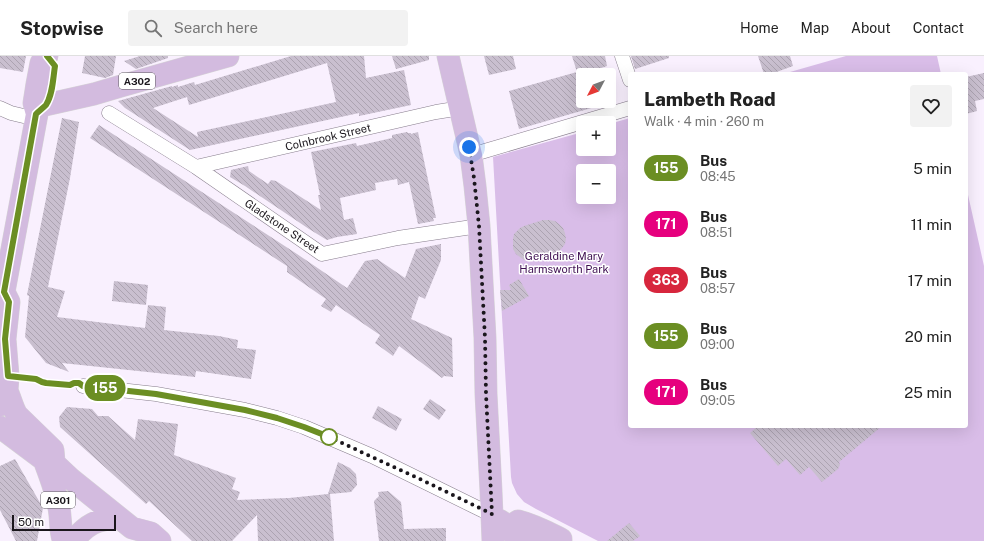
<!DOCTYPE html>
<html lang="en">
<head>
<meta charset="utf-8">
<style>
  :root { --surface:#fff; --page:#f2f2f2; --text:#222; --muted:#767676; --line:#e0e0e0 }
  body { margin:0; font-family:"Public Sans",sans-serif; background:var(--page); color:var(--text); height:100vh; display:flex; flex-direction:column; font-size:15px; white-space:nowrap }
  * { box-sizing:border-box; margin:0 }
  p { font-size:13px; color:var(--muted) }
  .icon { flex:none; width:22px; height:22px; fill:none; stroke:currentColor; stroke-width:2; stroke-linecap:round; stroke-linejoin:round }
  .map { position:relative; flex:1; overflow:hidden }
  .details { position:absolute; left:628px; top:16px; width:340px; height:356px; display:flex; flex-direction:column; background:var(--surface); border-radius:4px; box-shadow:0 4px 16px #0002 }
  .details>* { flex:none }
  .badge { padding:0 8px; border-radius:13px; font-size:14px; line-height:26px }
  .needle { width:26px; rotate:229deg }
  .fabs { position:absolute; left:576px; top:12px; display:grid; gap:8px }
  .fabs a { display:grid; place-items:center; width:40px; height:40px; border-radius:4px; background:var(--surface); box-shadow:0 4px 16px #0002; font-size:20px }
  .scale { position:absolute; left:12px; bottom:10px; width:104px; box-sizing:border-box; padding-left:4px; border:2px solid #1a161c; border-top:0; font-size:11px; line-height:14px; white-space:nowrap; color:#1a161c; -webkit-text-stroke:3px #fff; paint-order:stroke }
  .you { position:absolute; width:20px; height:20px; margin:-10px; border:3px solid #fff; border-radius:50%; background:#1a73e8; box-shadow:0 0 0 6px #1a73e833 }
  .map>.badge { position:absolute; translate:-50% -50%; box-shadow:0 0 0 2px #fff }
  .round { display:grid; place-items:center; flex:none; width:42px; height:42px; border-radius:4px; background:var(--page) }
  .headline { display:flex; align-items:center; justify-content:space-between; height:68px; padding:0 16px }
  h1 { font-size:19px; font-weight:800; line-height:30px }
  ul { padding:0; list-style:none }
  li { display:flex; align-items:center; gap:12px; height:56px; padding:0 16px }
  li div { flex:1 }
  li b { display:block; font-size:15px }
  li em { font-style:normal }
  li .badge { min-width:44px; font-weight:700; text-align:center }
  header { display:flex; align-items:center; gap:24px; box-sizing:border-box; height:56px; padding:0 20px; background:var(--surface); border-bottom:1px solid var(--line) }
  header strong { font-size:19px }
  nav { display:flex; gap:22px; margin-inline-start:auto; font-size:14px }
  .search { width:280px; height:36px; background:var(--page); display:flex; align-items:center; gap:10px; box-sizing:border-box; padding:0 14px; border-radius:4px; color:var(--muted); font-size:15px }
  .map>svg:first-child { display:block }
  .park { fill:#d9bde8; fill-rule:evenodd }
  .building { fill:url(#building-back-hatch); fill-rule:evenodd }
  .lines { fill:none; stroke-linecap:round; stroke-linejoin:round }
  .street-casing { stroke:#877d8c; stroke-width:15 }
  .primary-casing { stroke:#d6d5d6; stroke-width:23 }
  .street { stroke:#fff; stroke-width:14 }
  .primary { stroke:#d3bbdf; stroke-width:22 }
  .line-casing { stroke:#fff; stroke-width:9 }
  .line { stroke:#6b8e23; stroke-width:6 }
  .walk { stroke:#1a161c; stroke-width:4; stroke-dasharray:0 7.2 }
  .stop-dot { fill:#fff; stroke:#6b8e23; stroke-width:2 }
  .labels { text-anchor:middle; dominant-baseline:central; stroke-width:3; stroke-linejoin:round; paint-order:stroke }
  .shield { fill:#fff; stroke:#5f5c60; stroke-width:1 }
  .shield-label { font-size:10px; font-weight:bold; fill:#1a161c }
  .street-label { font-size:11px; fill:#1a161c; stroke:#fff }
  .park-label { font-size:11px; fill:#3d0d50; stroke:#fff }
</style>
</head>
<body>
<header>
<strong>Stopwise</strong>
<div class="search"><svg class="icon" aria-label="search" viewBox="0 0 24 24"><circle cx="10" cy="10" r="6"/><path d="M15 15l6 6"/></svg>Search here</div>
<nav><a>Home</a><a>Map</a><a>About</a><a>Contact</a></nav>
</header>
<div class="map">
<svg width="984" height="485" viewBox="0 0 984 485">
  <defs>
    <pattern id="building-back-hatch" width="6" height="6" patternUnits="userSpaceOnUse"><rect width="6" height="6" fill="#c9bfcf"/><path d="M-1 5l2 2M0 0l6 6M5-1l2 2" fill="none" stroke="#aca3b1"/></pattern>
  </defs>
  <rect width="100%" height="100%" fill="#f9f0fe"/>
  <path class="park" d="M846,0H937L941,18H783Z
    M630,62V370H966V130L984,210V485H598L536,453L524,446L517,438L512,427L511,421L493,101L583,76V93H609V68ZM583,115H609V141H583Z"/>
  <path class="building" d="M0,0H26L23,16L0,12Z
    M85,0H116L113,19L105,22L82,17Z
    M140,0H168V2L136,13L124,5Z
    M291,0H364L366,22L404,14L411,49L359,60V57L190,94L125,52L118,45L172,30V31L178,29V31L194,26L195,29ZM327,7L336,46L197,76L198,81L153,52L187,41L189,49Z
    M392,0H429V4L396,13Z
    M484,0H513L516,13L489,19Z
    M572,0H605L607,10L601,12L604,19H583V45H605V48L519,73L509,35L577,16Z
    M631,0H669V2L635,13Z
    M758,0H790L793,10L771,18H764Z
    M984,17V43L975,45L977,55L966,58V21Z
    M62,62L79,66L70,122L48,231L65,235L57,261L145,272L148,249L166,251L164,274L219,280L238,284L237,292L256,294L251,323L196,315L195,321L62,307L69,316L46,307L25,281L29,240L27,239Z
    M99,69L297,198L347,232L365,205L377,203L405,222L416,193L441,188V204L425,243L419,240L411,263L452,282L453,321L444,320L442,322L399,290L393,300L375,287L380,279L336,249L331,256L321,250L326,243L287,216V210L90,82Z
    M407,76L408,77H411V78L418,76L436,162H433L434,165L418,168L409,126L398,129L397,123L375,127L376,134L340,142L344,164L353,162L357,178L337,181L327,184L309,173L245,130L230,121L231,114L248,110L249,115L268,128L271,124L276,125L321,154L318,139H320L311,96L356,87L357,90L392,82V79Z
    M543,164H549L555,165L559,168L563,172L565,177L566,183L565,188L562,192L556,198L534,205L524,204L516,198L513,193V183L514,178L520,172L524,170Z
    M519,223L529,240L502,255L500,234H511L509,229Z
    M114,225L148,229L146,249L112,245Z
    M430,343L446,354L439,364L423,353Z
    M378,350L402,363L396,375L372,362Z
    M67,351L92,353L98,360H108L135,384L138,363L178,368L174,399L236,422L232,433L240,436L237,444L289,442L328,438L338,406L350,412L356,418L357,429L351,436L330,438L334,485H258L257,459L232,485H192L149,445L146,448L60,371L59,361Z
    M758,370H882L839,406L840,409L838,413L822,426L809,411L800,419L786,403L778,410L750,377Z
    M15,403L43,452L37,485H16L0,454V410Z
    M388,435L401,446L404,473L446,472V485H379L374,445L379,440L378,436Z
    M629,467L640,480L633,485H607Z"/>
  <g class="lines">
    <g class="street-casing">
      <path id="street" d="M622,0L630,24
        M0,52L11,57L36,63
        M109,57L196,111L322,198L398,182L479,170
        M471,99L630,52
        M196,111L436,56L461,52
        M83,330L156,338L245,354L277,362L304,371L372,400L492,459"/>
    </g>
    <g class="primary-casing">
      <path id="primary" d="M448,0L471,99L475,130L479,170L485,282L486,338L491,435L493,485
        M45,49L94,38L121,30L228,0
        M0,239L4,236L37,58L34,47L37,28L41,7L47,0
        M7,335C11,343 12,351 17,359L53,394L54,406
        M0,349L7,335L8,320L5,283L9,246L4,236
        M0,371L44,404L54,407L71,423L132,472L151,477L160,485
        M44,404C50,420 56,435 59,452C61,461 60,479 64,485
        M499,464L510,471L515,481L529,485
        M510,471L518,465C534,469 547,476 561,483V485
        M73,485C88,467 95,465 118,461"/>
    </g>
    <use href="#street" class="street"/>
    <use href="#primary" class="primary"/>
  </g>
  <g class="lines">
    <g class="line-casing">
      <path id="line" d="M47,0L55,10C53,22 53,38 46,49C43,52 39,55 36,58L4,236L9,246L5,283L8,320L36,323L42,326L46,327L70,329L74,327H79L83,330L156,338L245,354L277,362L304,371L332,382"/>
    </g>
    <use href="#line" class="line"/>
    <path class="walk" d="M329,381L424,425L492,458L486,338L485,282L479,170L474,122L469,91"/>
  </g>
  <circle class="stop-dot" cx="329" cy="381" r="8"/>
  <g class="labels">
    <g class="shield">
      <rect x="119" y="17" width="36" height="16" rx="3"/>
      <rect x="41" y="436" width="34" height="16" rx="3"/>
    </g>
    <g class="shield-label">
      <text x="137" y="25">A302</text>
      <text x="58" y="444">A301</text>
    </g>
    <g class="street-label">
      <text transform="translate(328 81) rotate(-13)">Colnbrook Street</text>
      <text transform="translate(282 170) rotate(34)">Gladstone Street</text>
    </g>
    <g class="park-label">
      <text x="564" y="200">Geraldine Mary<tspan x="564" dy="13">Harmsworth Park</tspan></text>
    </g>
  </g>
</svg>
<div class="fabs">
<a><svg class="needle" viewBox="-14 -14 28 28"><path d="M0-13l5 13h-10z" fill="#e53935"/><path d="M0 13l5-13h-10z" fill="#767676"/></svg></a>
<a>+</a>
<a>−</a>
</div>
<div class="scale">50 m</div>
<div class="you" style="left:469px;top:91px"></div>
<b class="badge" style="left:105px;top:332px;background:#6b8e23;color:#fff">155</b>
<section class="details">
<div class="headline"><div><h1>Lambeth Road</h1><p>Walk · 4 min · 260 m</p></div><a class="round"><svg class="icon" aria-label="heart" viewBox="0 0 24 24"><path d="M12 20l-8-8c-3-5 5-10 8-4 3-6 11-1 8 4z"/></svg></a></div>
<ul>
<li><span class="badge" style="background:#6b8e23;color:#fff">155</span><div><b>Bus</b><p>08:45</p></div><em>5 min</em></li>
<li><span class="badge" style="background:#e6007e;color:#fff">171</span><div><b>Bus</b><p>08:51</p></div><em>11 min</em></li>
<li><span class="badge" style="background:#d7263d;color:#fff">363</span><div><b>Bus</b><p>08:57</p></div><em>17 min</em></li>
<li><span class="badge" style="background:#6b8e23;color:#fff">155</span><div><b>Bus</b><p>09:00</p></div><em>20 min</em></li>
<li><span class="badge" style="background:#e6007e;color:#fff">171</span><div><b>Bus</b><p>09:05</p></div><em>25 min</em></li>
</ul>
</section>
</div>
</body>
</html>
